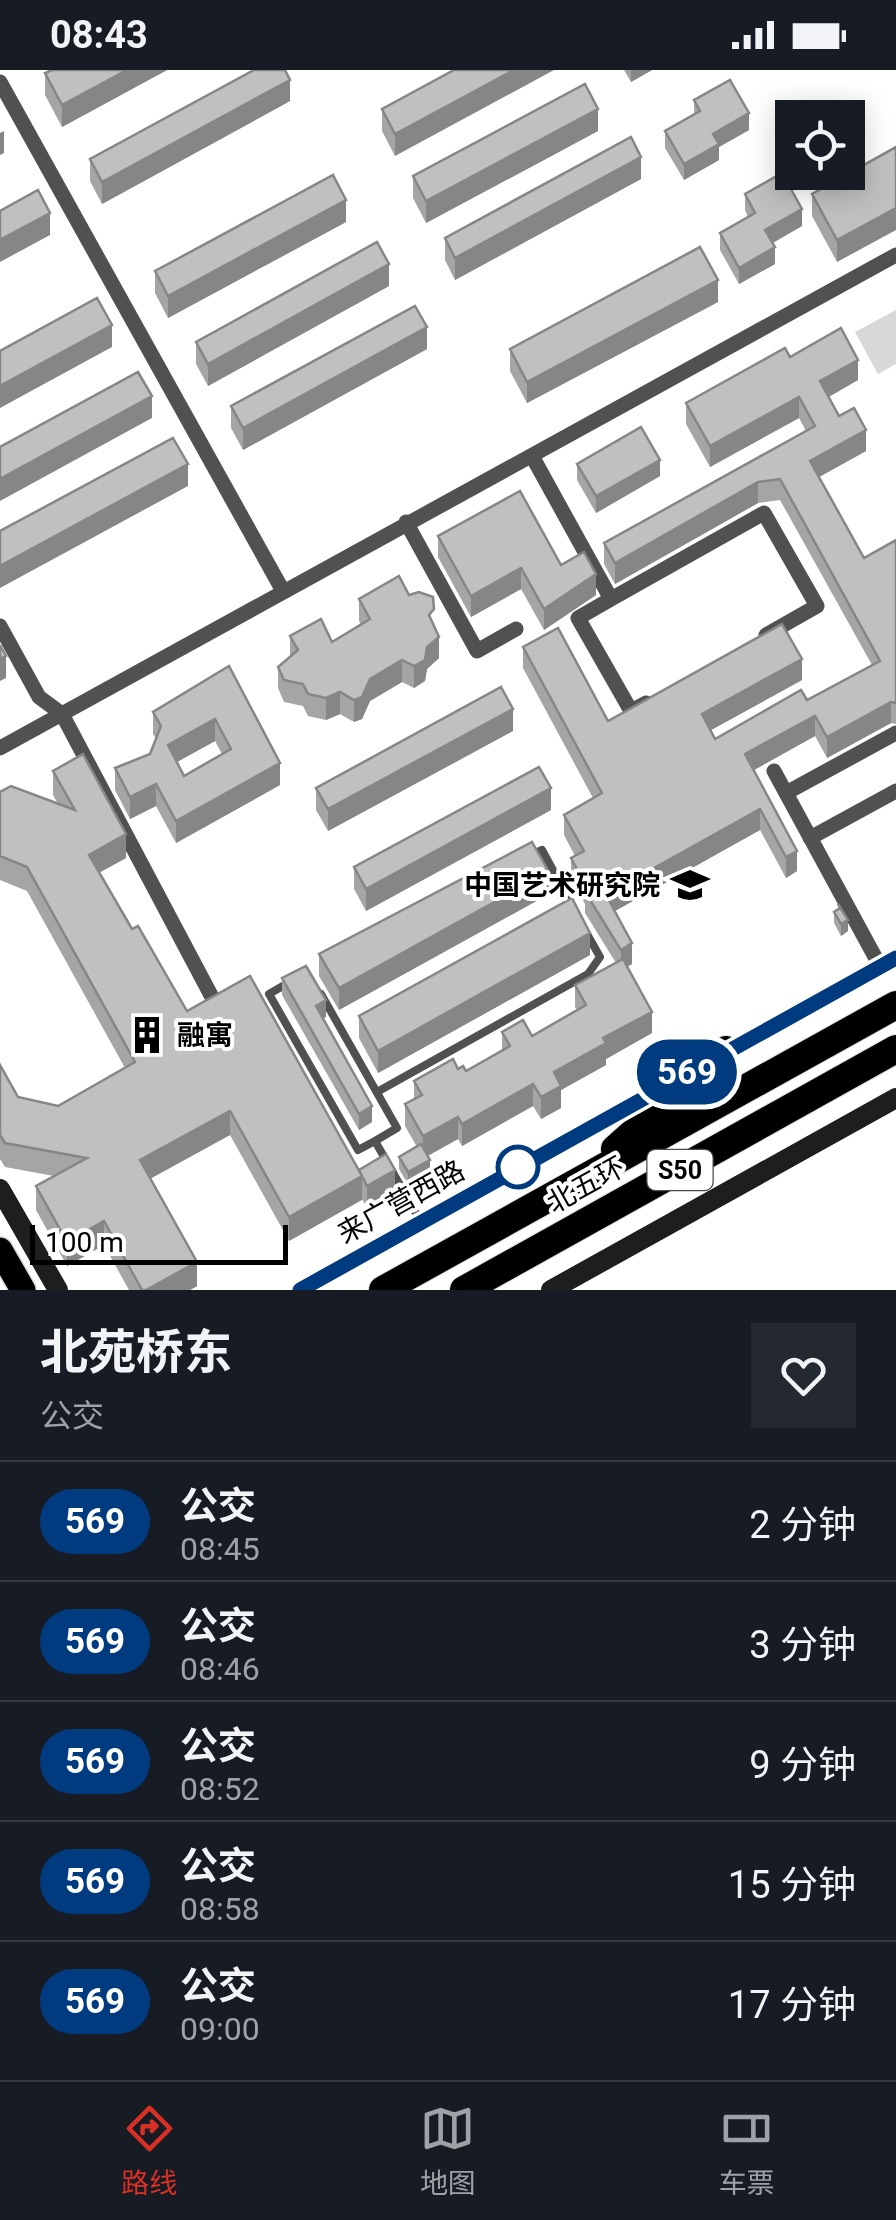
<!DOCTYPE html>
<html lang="zh">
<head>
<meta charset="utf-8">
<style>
  :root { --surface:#171b24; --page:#242831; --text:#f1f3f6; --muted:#9ea1a6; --line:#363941; --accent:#d93025 }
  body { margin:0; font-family:Roboto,"Noto Sans SC",sans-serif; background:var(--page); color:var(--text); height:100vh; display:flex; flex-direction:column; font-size:38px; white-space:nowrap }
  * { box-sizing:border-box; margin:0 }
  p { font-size:32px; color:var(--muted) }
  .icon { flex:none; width:55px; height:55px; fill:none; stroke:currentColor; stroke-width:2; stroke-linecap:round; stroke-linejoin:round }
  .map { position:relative; height:1220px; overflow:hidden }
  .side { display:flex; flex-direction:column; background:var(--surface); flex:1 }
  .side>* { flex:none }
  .badge { padding:0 20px; border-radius:32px; font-size:35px; line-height:65px }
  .controls { position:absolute; left:775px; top:30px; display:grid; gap:20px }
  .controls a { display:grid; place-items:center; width:90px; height:90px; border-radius:0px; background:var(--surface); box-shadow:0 5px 25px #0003; font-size:50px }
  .scale { position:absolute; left:30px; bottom:25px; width:258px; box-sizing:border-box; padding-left:10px; border:5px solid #000; border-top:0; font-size:28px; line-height:35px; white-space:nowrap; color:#000; -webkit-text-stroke:8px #fff; paint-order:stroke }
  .map>.badge { position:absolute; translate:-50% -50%; box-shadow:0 0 0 5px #fff }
  .round { display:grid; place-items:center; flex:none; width:105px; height:105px; border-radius:0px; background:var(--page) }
  .head { display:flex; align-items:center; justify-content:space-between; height:170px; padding:0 40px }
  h1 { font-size:48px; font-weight:700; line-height:75px }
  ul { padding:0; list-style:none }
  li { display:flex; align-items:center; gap:30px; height:120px; padding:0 40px; border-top:2px solid var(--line) }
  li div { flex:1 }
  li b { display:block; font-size:38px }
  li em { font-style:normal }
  li .badge { min-width:110px; font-weight:700; text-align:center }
  .status { display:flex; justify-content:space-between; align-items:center; height:70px; padding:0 50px; background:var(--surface); direction:ltr }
  .status svg { height:28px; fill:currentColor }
  .menu { display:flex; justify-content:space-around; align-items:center; height:140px; border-top:2px solid var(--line); background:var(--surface); font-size:28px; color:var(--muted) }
  .menu a { display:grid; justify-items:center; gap:5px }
  .menu .current { color:var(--accent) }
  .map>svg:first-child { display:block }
  .green { fill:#d8d8d8 }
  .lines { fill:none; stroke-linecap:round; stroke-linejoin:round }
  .primary-casing { stroke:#dbdbdb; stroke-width:28 }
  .highway-casing { stroke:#dbdbdb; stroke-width:30 }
  .lane { stroke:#515151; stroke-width:8 }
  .street { stroke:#515151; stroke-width:15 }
  .secondary { stroke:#1e1e1e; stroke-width:20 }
  .primary { stroke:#000; stroke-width:25 }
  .highway { stroke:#000; stroke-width:28 }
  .wall { fill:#a5a5a5; fill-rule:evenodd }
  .shaded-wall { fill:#868686 }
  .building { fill:#c0c0c0; stroke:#868686; stroke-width:2.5; fill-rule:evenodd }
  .line-casing { stroke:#fff; stroke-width:22 }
  .line { stroke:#003b80; stroke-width:15 }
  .stop-dot { fill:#fff; stroke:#003b80; stroke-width:5 }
  .labels { text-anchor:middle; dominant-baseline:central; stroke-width:8; stroke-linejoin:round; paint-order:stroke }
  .shield { fill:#fff; stroke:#4c4c4c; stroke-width:2.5 }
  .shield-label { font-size:25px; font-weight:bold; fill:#000 }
  .poi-label { font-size:28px; font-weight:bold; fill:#000; stroke:#fff; text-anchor:end }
  .street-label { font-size:28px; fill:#000; stroke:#fff }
</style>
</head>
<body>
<div class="status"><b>08:43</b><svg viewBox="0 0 49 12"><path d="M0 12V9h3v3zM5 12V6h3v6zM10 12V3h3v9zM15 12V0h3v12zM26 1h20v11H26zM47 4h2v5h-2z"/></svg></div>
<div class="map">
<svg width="896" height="1220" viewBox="0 0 896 1220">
  <rect width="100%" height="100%" fill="#fff"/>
  <path class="green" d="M896,240V294L878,304L855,262Z"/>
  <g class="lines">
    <g class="primary-casing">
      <path id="primary" d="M0,1180L23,1220"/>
    </g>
    <g class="highway-casing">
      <path id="highway" d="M615,1079L726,980
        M383,1220L896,935
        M464,1220L896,979"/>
    </g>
    <path class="lane" d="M529,786L542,780L574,839
      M288,913L269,924L358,1080L375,1071L421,1152
      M321,924L397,1058L375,1071
      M377,1022L588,904L600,887L587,864"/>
    <path class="street" d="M0,12L283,521
      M532,386L611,529L578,548L631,641L646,633
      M406,452L477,581L516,559
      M611,529L764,443L817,536L766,565
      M0,556L39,627L62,644L213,929
      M0,678L896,185
      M774,701L880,896
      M786,723L896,663
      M810,768L896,721"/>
    <path class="secondary" d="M0,1119L58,1220
      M300,1220L896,888
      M551,1220L896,1028"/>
    <use href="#primary" class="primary"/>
    <use href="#highway" class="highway"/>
  </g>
  <path class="wall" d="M167,0L62,57L45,25V3Z
    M454,0L395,86L382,61V39Z
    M624,0H652L631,12Z
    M694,30L749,60L719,77V90L684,110L665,78V61L694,45Z
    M290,31L102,134L90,111V89Z
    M598,61L426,153L413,128V106Z
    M896,77L837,192L812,146V124Z
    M641,109L455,210L445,190V168Z
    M745,124L802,156L773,173L775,194L739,214L720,180V163L748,147L745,140Z
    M346,152L168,248L155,223V201Z
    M389,216L208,316L196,294V272Z
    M718,232L527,333L510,301V279Z
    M427,279L243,380L231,358V336Z
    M790,287L858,310L828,327L839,346L866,381L819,407L864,488L896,470V654L891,653L827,688L815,666L754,700L797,801L786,808L760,760L615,841L632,894L627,897L652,963L606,989V995L561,1020V1038L541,1049L533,1036L462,1076L458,1069L428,1086L430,1101L408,1114L399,1099V1087L417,1077L405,1056V1034L414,1029V1011L458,999L466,1001L502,981V962L532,966L577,940L575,937V915L616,893L585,843V834L571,809V788L575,786L564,765V745L593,728L523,598V577L608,651L802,610L711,660L715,669L807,630L872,595L780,430L758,433L615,514L604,494V473L806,361L799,348L710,397L686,354V333Z
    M577,394L660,406L596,443L577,410Z
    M438,466L561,495L596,525L544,560L521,519L471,547L438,487Z
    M409,525L434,556L439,588L427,599L425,611L414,618L402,612L370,631L362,649L354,652L340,644L326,650L308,646L303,636L284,632L278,618V597L290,587V566L332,572L361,555L359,551V529Z
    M229,596L280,715L176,773L156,736L130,749L115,720V698L150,684L156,669L153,664V642ZM215,671L222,684L184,706L177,692Z
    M513,661L328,761L316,740V718Z
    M53,701L126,788L99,803L132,859L187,941L359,1100L395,1121L367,1138L362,1129L289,1171L230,1065L150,1109L197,1216L190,1220H129L104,1175L67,1196L36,1140V1116L54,1106L5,1097L0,1089V995L18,1027L58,1036L125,998L27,821L0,810V722L58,734L53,725Z
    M551,740L366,841L354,819V797Z
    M549,824L339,940L319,906V884Z
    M838,834L848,861L841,866L834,853V842L838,840Z
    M590,885L378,1003L359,968V946Z
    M282,908L326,947L323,948L372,1052L359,1060L282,925Z"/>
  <path class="shaded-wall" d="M127,0H167L62,57V35Z
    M514,0H554L395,86V64Z
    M631,0H652L631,12Z
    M290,10V31L102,134V112Z
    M598,39V61L426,153V131Z
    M749,43V60L719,77V90L684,110V94L713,64Z
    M4,61V83L0,85V63Z
    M641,87V109L455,210V188Z
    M346,130V152L168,248V226Z
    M896,138V160L837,192V170Z
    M802,139V156L765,177V160Z
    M50,143V165L0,192V170Z
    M775,177V194L739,214V198Z
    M389,194V216L208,316V294Z
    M718,210V232L527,333V312Z
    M112,255V277L0,338V316Z
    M427,257V279L243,380V358Z
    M858,290V310L820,332V311Z
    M152,326V348L0,431V409Z
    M799,327V348L710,397V376Z
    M866,360V381L810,412V391Z
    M660,390V406L596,443V426Z
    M188,394V416L0,518V496Z
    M758,412V433L615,514V493Z
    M521,498V519L471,547V526Z
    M596,504V525L544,560V539Z
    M439,567V588L427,599L425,611L414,618V596L427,577Z
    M6,586V608L0,611V589Z
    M802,589V610L702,665V644Z
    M402,590V612L370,631L362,649L354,652V630L370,609Z
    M340,622V644L326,650V628Z
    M891,632V653L827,688V667Z
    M513,639V661L328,761V739Z
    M815,646V666L745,705V684Z
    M215,649V671L168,697V675Z
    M280,693V715L176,773V751Z
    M156,714V736L130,749V727Z
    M551,718V740L366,841V819Z
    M760,739V760L606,846V825Z
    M126,764V788L89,808V785Z
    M797,781V801L786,808V787Z
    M549,802V824L339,940V918Z
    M848,850V861L841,866V854Z
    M590,863V885L378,1003V981Z
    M632,873V894L621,900V880Z
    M326,930V947L316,952V936Z
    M652,942V963L606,989V995L561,1020V1038L541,1049V1027L554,1002L603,968Z
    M533,1014V1036L462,1076V1054Z
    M372,1036V1052L359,1060V1044Z
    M230,1041V1065L140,1114V1090Z
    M458,1047V1069L423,1088V1066Z
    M430,1090V1101L408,1114V1102Z
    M395,1100V1121L367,1138V1116Z
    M362,1106V1130L289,1171V1147Z
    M104,1151V1175L67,1196V1172Z
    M197,1192V1216L190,1220H146Z"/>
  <path class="building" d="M52,0H127L62,35L45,3Z
    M254,0H285L290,10L102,112L90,89Z
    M454,0H514L395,64L382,39Z
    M730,10L749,43L713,64L719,74L684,94L665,61L700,41L694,30Z
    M585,14L598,39L426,131L413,106Z
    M631,67L641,87L455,188L445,168Z
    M896,77V138L837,170L812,124Z
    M782,103L802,139L765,160L775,177L739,198L720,163L755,143L745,124Z
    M333,105L346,130L168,226L155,201Z
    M38,120L50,143L0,170V141Z
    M377,172L389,194L208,294L196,272Z
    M700,177L718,210L527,312L510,279Z
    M97,228L112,255L0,316V281Z
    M415,236L427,257L243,358L231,336Z
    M841,258L858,290L820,311L839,346L854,338L866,360L810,391L864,488L896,470V633L891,632L827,667L815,646L745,684L797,781L786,787L760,739L606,825L632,873L621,880L585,822L588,820L571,788L584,781L564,745L602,723L523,577L558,558L608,651L782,554L802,589L702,644L715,669L801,620L807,630L880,591L780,409L758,412L615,493L604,473L815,356L799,327L710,376L686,333L785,278L790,287Z
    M138,302L152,326L0,409V377Z
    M641,357L660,390L596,426L577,394Z
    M173,368L188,394L0,496V461Z
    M520,421L561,495L584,482L596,504L544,539L521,498L471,526L438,466Z
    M399,506L409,525L419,522L433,527L434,539L429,545L439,567L427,577L425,590L414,596L402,590L370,609L362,627L354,630L340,622L326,628L308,624L303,614L284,610L278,597L298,580L290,566L321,549L332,572L370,549L359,529Z
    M0,575L6,586L0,589Z
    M229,596L280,693L176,751L156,714L130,727L115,698L150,684L161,656L153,642ZM215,649L231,679L184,706L168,675Z
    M501,617L513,639L328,739L316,718Z
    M83,684L126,764L89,785L132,859L138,856L187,941L250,906L362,1106L289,1147L230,1041L140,1090L197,1192L146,1220H142L104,1151L67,1172L36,1116L87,1088L5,1073L0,1065V995L18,1027L58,1036L135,992L27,797L0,786V722L11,716L75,740L53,701Z
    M539,697L551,718L366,819L354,797Z
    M532,772L549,802L339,918L319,884Z
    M572,828L590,863L378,981L359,946Z
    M838,834L848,850L841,854L834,842L840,838Z
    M623,889L652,942L603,968L606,973L554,1002L561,1016L541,1027L533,1014L462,1054L458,1047L423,1066L405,1034L422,1025L414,1011L453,989L458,999L463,996L466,1001L510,976L502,962L523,950L532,966L586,935L575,915Z
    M306,896L326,930L316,936L372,1036L359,1044L282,908Z
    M421,1074L430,1090L408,1102L399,1087Z
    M386,1084L395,1100L367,1116L359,1100Z"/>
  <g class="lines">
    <g class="line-casing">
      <path id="line" d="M300,1220L896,888"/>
    </g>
    <use href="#line" class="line"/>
  </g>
  <defs>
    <g id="university-bare" transform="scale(3)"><path d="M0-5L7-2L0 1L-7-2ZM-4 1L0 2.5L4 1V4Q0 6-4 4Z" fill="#000" stroke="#fff" stroke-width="2.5" paint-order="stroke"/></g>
    <g id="building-bare" transform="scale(3)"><path d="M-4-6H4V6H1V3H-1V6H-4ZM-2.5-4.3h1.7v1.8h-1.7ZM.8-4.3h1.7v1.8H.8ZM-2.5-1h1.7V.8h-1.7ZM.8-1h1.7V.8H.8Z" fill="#000" stroke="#fff" stroke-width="2.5" paint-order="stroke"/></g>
  </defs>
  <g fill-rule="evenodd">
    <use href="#university-bare" x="690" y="815"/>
    <use href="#building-bare" x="147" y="965"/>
  </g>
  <circle class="stop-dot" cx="518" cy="1097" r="20"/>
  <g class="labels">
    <rect class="shield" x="647.5" y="1080" width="65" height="40" rx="8"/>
    <g class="shield-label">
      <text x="680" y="1100">S50</text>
    </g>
    <g class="poi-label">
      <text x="660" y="815">中国艺术研究院</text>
      <text x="177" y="965" text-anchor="start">融寓</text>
    </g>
    <g class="street-label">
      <text transform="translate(586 1115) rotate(-29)">北五环</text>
      <text transform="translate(401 1132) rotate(-29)">来广营西路</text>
    </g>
  </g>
</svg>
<div class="controls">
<a><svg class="icon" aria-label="locate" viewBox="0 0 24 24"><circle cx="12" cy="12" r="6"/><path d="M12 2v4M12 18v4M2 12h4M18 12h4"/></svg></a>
</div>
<div class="scale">100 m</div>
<b class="badge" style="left:687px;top:1002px;background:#003b80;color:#fff">569</b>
</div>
<section class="side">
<div class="head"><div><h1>北苑桥东</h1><p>公交</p></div><a class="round"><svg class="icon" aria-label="heart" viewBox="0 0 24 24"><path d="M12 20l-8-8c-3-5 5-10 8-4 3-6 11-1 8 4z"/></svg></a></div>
<ul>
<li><span class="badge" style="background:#003b80;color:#fff">569</span><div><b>公交</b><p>08:45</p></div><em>2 分钟</em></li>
<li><span class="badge" style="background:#003b80;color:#fff">569</span><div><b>公交</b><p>08:46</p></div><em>3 分钟</em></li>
<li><span class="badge" style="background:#003b80;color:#fff">569</span><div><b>公交</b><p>08:52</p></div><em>9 分钟</em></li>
<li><span class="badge" style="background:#003b80;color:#fff">569</span><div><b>公交</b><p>08:58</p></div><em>15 分钟</em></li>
<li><span class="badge" style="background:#003b80;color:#fff">569</span><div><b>公交</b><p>09:00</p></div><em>17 分钟</em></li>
</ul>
</section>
<nav class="menu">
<a class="current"><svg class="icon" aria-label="directions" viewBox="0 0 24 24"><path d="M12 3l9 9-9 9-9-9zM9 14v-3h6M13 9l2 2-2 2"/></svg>路线</a>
<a><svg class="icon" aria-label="map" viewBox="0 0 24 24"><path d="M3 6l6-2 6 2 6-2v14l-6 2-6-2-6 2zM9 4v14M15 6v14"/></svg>地图</a>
<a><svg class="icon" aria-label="tickets" viewBox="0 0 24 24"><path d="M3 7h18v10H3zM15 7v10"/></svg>车票</a>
</nav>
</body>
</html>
